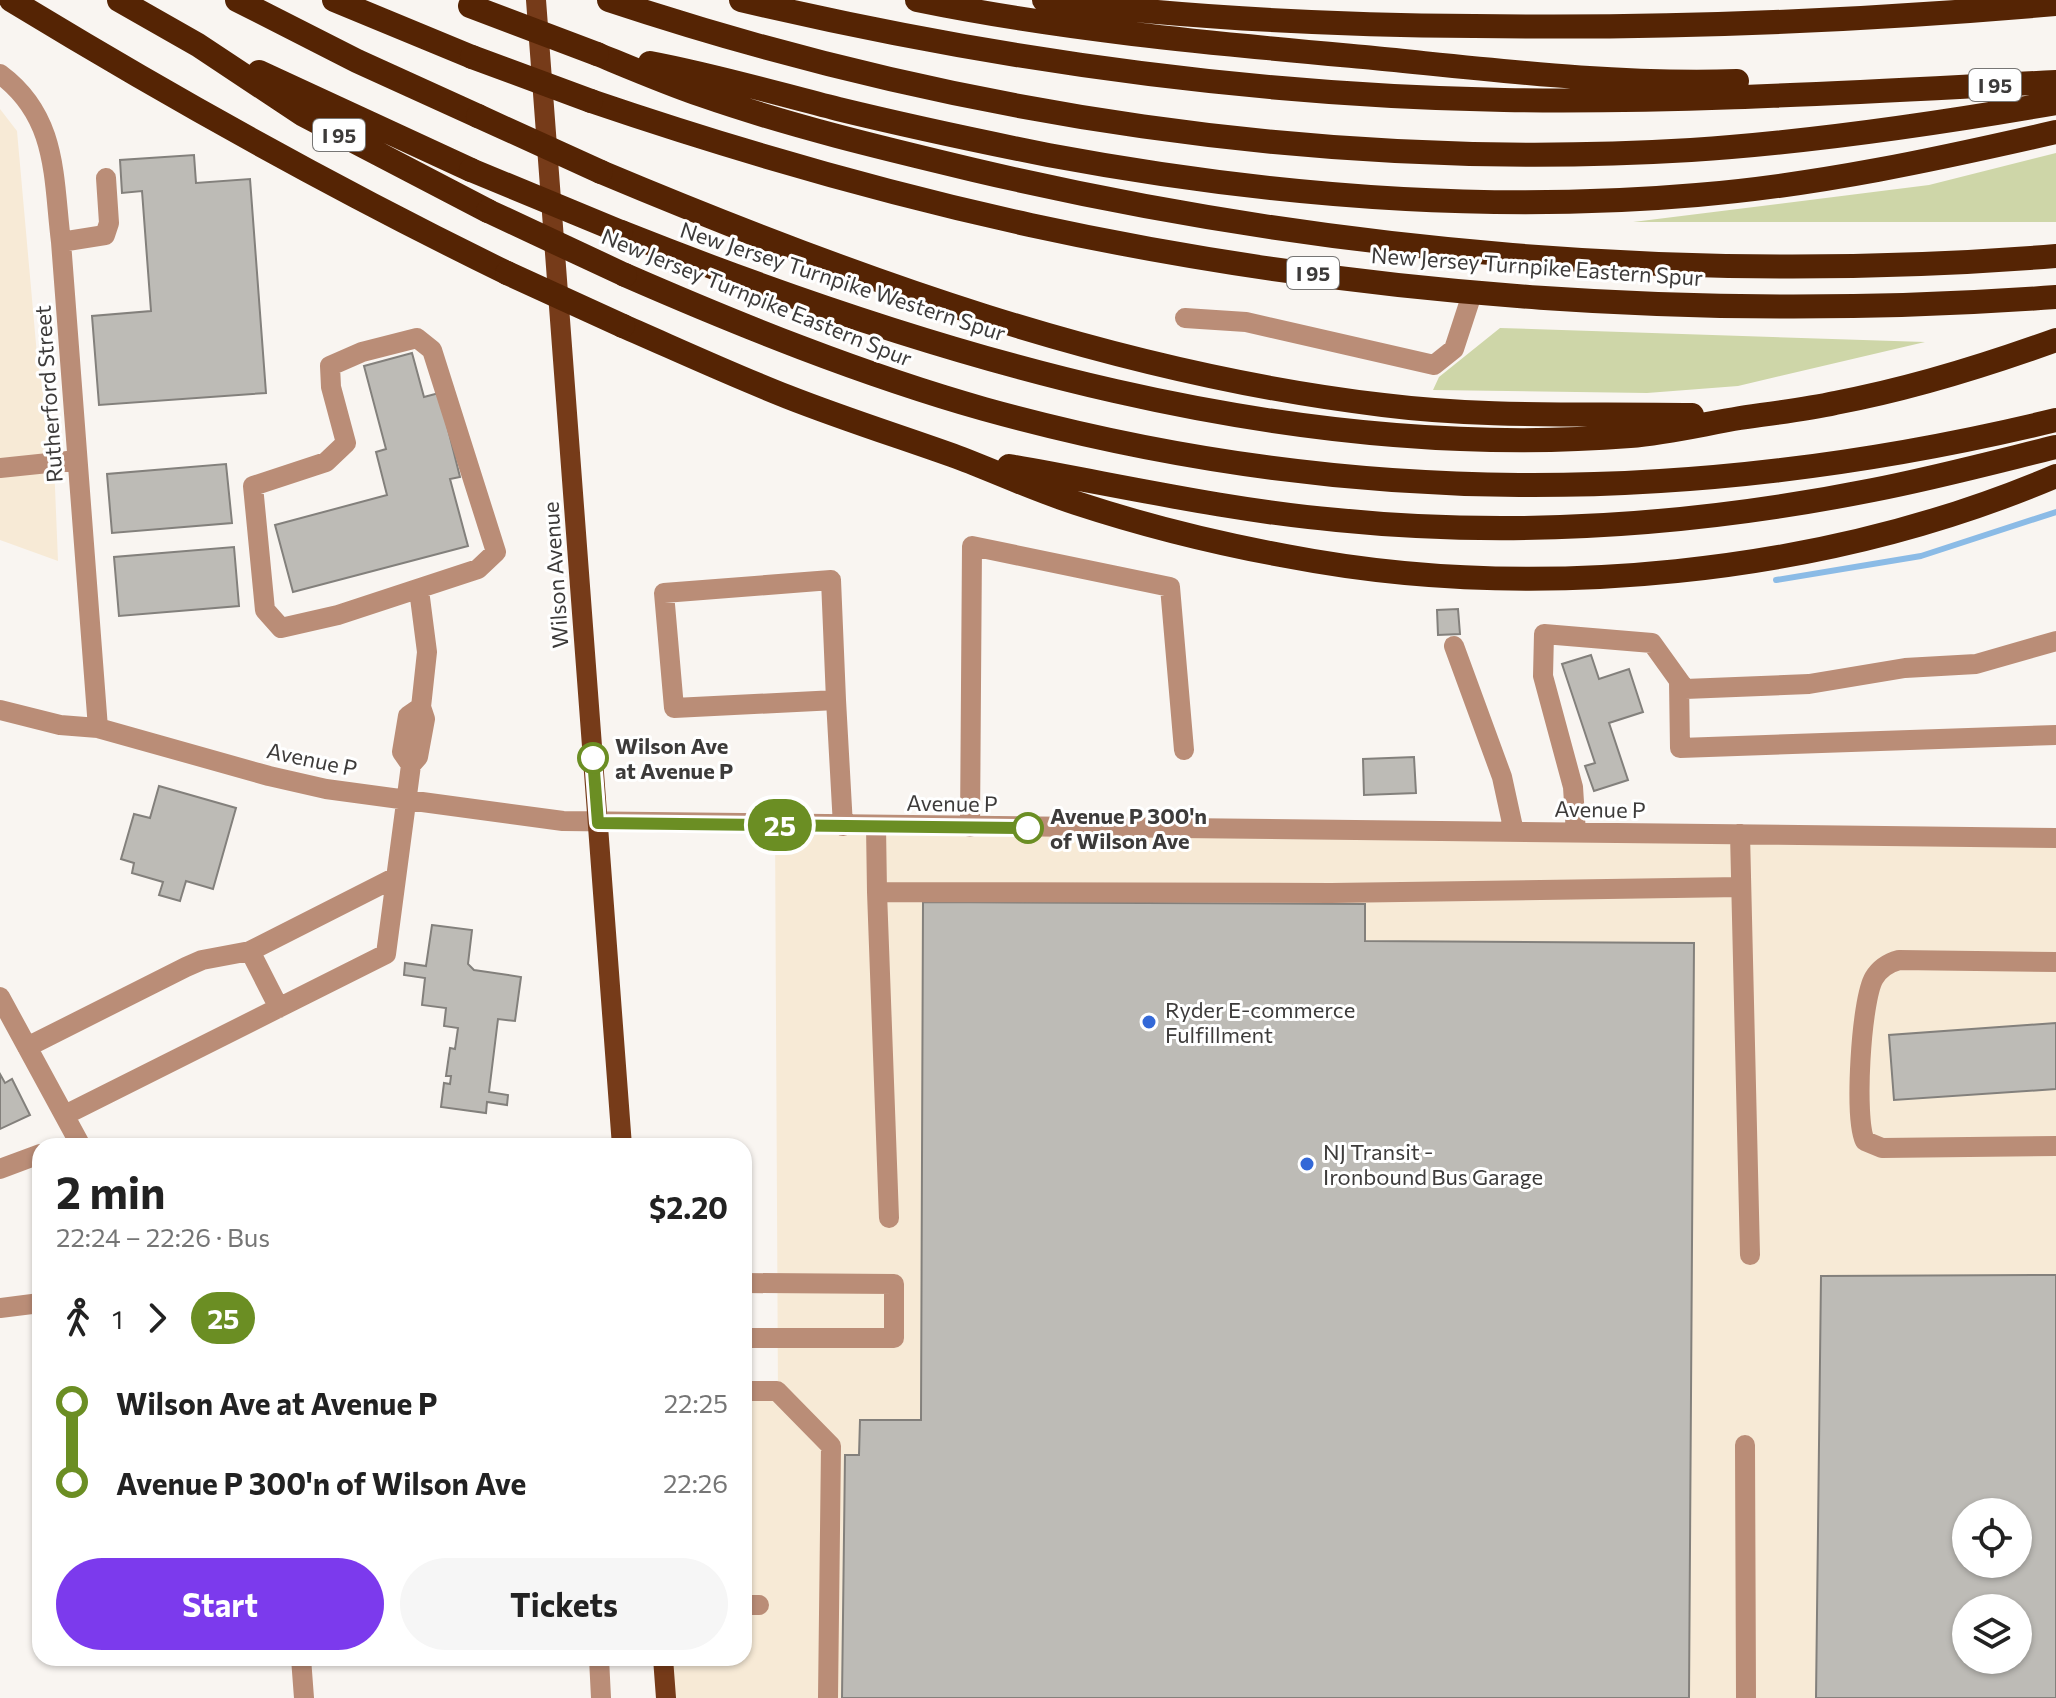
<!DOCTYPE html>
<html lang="en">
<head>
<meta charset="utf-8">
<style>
  :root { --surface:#fff; --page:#f6f6f6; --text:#222; --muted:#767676; --accent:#7c3aed }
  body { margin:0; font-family:Commissioner,sans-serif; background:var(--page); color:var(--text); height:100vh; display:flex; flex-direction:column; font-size:30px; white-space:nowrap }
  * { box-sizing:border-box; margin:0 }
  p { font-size:26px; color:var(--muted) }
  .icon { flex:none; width:44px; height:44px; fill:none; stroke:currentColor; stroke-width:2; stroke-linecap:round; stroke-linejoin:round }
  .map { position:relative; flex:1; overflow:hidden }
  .details { position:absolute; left:32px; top:1138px; width:720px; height:528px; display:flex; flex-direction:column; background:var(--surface); border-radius:24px; box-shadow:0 2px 6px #0004 }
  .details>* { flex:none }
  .badge { padding:0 16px; border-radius:26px; font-size:28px; line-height:52px }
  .fabs { position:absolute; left:1952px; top:1498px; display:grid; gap:16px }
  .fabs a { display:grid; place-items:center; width:80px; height:80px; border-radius:50%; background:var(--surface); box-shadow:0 2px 6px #0004; font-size:40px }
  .map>.badge { position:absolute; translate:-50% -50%; box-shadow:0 0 0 4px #fff }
  .legs { display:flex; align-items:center; gap:12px; height:88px; padding:0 24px; font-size:26px }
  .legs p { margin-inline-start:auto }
  .headline { display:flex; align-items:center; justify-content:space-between; height:136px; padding:0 24px }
  h1 { font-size:44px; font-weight:700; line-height:60px }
  .action { display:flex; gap:16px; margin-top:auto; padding:16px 24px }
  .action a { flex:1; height:92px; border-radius:48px; background:var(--accent); color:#fff; font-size:32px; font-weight:700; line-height:92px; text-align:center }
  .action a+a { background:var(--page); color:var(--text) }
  ul { padding:0 24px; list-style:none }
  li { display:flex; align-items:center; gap:28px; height:80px; font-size:30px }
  li i { display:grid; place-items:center; width:12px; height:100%; margin:0 10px; background:currentColor }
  li i::after { content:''; width:20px; height:20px; margin:-10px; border:6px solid; border-radius:50%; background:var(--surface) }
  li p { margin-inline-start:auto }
  li:first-child i { background:linear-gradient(#0000 50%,currentColor 0) }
  li:last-child i { background:linear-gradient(currentColor 50%,#0000 0) }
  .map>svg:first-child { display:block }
  .industrial { fill:#f7ead6; fill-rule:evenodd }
  .green { fill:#ced6a8 }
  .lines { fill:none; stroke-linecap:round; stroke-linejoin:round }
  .stream { stroke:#8bbbe6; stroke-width:6 }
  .building { fill:#bdbbb6; stroke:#83807c; stroke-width:2; fill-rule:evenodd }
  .minor { stroke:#ba8d77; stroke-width:20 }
  .major { stroke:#763b19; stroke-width:20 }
  .highway { stroke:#552404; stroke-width:24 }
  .highway-bridge { stroke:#552404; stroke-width:24 }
  .line-1-casing { stroke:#fff; stroke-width:18 }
  .line-1 { stroke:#6b8e23; stroke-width:12 }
  .stop-1-dot { fill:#fff; stroke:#6b8e23; stroke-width:4 }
  .poi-dot { fill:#3368d7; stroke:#fff; stroke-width:3 }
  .labels { text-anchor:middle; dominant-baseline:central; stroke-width:6; stroke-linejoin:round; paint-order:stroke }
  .shield { fill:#fff; stroke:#777675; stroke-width:2 }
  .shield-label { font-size:20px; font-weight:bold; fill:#3d3b3a }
  .street-label { font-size:22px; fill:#3d3b3a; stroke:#fff }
  .stop-label { font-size:22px; font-weight:bold; fill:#3d3b3a; stroke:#fff; text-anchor:start }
  .poi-label { font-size:22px; fill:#3d3b3a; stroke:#fff; text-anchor:start }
</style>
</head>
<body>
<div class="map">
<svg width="2056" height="1698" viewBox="0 0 2056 1698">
  <rect width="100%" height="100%" fill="#f9f5f1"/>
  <path class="industrial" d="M0,109L17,131L37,355L54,463L58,561L0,540Z
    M775,825L2056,835V1698H674L669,1658H744V1398L778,1397ZM1966,1512H2018V1564H1966ZM1966,1608H2018V1660H1966Z"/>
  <path class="green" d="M2056,153V222H1633L1929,185Z
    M1500,328L1925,342L1738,386L1647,393L1433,390L1439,377Z"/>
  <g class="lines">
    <path class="stream" d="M1776,580L1921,556L2056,512"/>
  </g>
  <path class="building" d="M194,155L196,183L250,179L266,393L99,405L92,316L151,311L142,191L122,193L120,160Z
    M412,353L424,397L439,393L460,477L450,479L468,546L293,592L275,525L387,495L376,452L386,449L364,366Z
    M226,464L232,523L112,533L107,474Z
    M234,547L239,606L119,616L114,557Z
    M1458,609L1460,634L1438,635L1437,610Z
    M1591,655L1599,679L1629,669L1643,712L1609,723L1628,780L1594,791L1585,766L1595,763L1562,664Z
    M1414,757L1416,793L1364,795L1363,759Z
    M159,786L236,808L213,889L186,881L180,901L159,895L163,882L132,873L134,863L121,859L134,814L150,818Z
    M923,902L1365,904V941L1694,943L1689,1698H842L845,1455H859L860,1420H921Z
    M432,925L472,930L468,964L474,970L521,977L515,1021L498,1019L489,1092L508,1095L507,1105L487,1102L486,1113L441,1107L444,1083L450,1084L451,1076H446L450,1048L455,1049L458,1028L444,1026L446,1008L422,1005L425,978L404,975L405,963L426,966Z
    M2056,1023V1089L1894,1100L1889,1035Z
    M0,1074L5,1083L12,1079L30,1115L0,1129Z
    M2056,1275V1698H1816L1821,1276ZM1966,1512H2018V1564H1966ZM1966,1608H2018V1660H1966Z"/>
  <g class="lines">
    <path class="minor" d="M0,74C58,117 53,177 61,242L98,728
      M61,242L105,235L109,223L106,178
      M1185,318L1246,322L1434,365L1454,349L1473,291
      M417,338L432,350L496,552L478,569L338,615L281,628L265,610L253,486L326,462L346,443L331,387L330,366L362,352Z
      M0,468L77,460
      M831,580L836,700L674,708L664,593Z
      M1454,646L1502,777L1514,832
      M1679,681L1680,748L2056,735
      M836,700L843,826
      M0,710L60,725L98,728L269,776L326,789L563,821L2056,838
      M411,765L402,752L408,716L421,707
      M876,826L877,892L1331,893L1741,887
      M970,827L972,546L1170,587L1184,750
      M1576,833L1573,787L1543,676L1544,634L1652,643L1685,689L1809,684L1905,668L1976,664L2056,641
      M1740,834L1750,1255
      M877,892L889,1218
      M2056,962L1899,960C1888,963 1880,968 1874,978C1861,1000 1854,1119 1865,1141L1882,1148L2056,1146
      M0,997L81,1146
      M279,1008L250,951L396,877
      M27,1047L186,967L202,960L250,951
      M65,1115L386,954L411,765L418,757L425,719L421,707L427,652L419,590
      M0,1169L40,1154
      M744,1283L894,1284V1338H744
      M0,1308L40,1303
      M744,1391H777L831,1446L828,1698
      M1745,1445L1746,1698
      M744,1605H759
      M301,1658L304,1698
      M599,1658L601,1698"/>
    <path class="major" d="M536,0L622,1146
      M663,1658L666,1698"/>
    <path class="highway" d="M11,0C172,98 337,190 507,273
      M119,0L198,45L302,114L488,211
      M237,0L357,61L478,116
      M334,0L472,57
      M609,0C956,115 1325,172 1691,150C1814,142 1935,124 2056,103
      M741,0C991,59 1247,95 1504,100C1688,103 1872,91 2056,82
      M917,0C1068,31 1221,44 1374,58C1495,70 1615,85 1737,81
      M1044,0C1187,18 1331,25 1474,26C1669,29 1862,21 2056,4
      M597,54C631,68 666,83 701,95C790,126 882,148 974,170C1327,253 1695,285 2056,256
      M650,63C714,75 775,93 838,109C908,126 978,141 1048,155C1262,195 1479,214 1697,195C1818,185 1938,159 2056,132
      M259,72L471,170
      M591,101C735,150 881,192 1030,225C1365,298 1714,322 2056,297
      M601,172C851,277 1113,373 1383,405C1486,418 1589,413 1692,415
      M621,232C936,357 1287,463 1630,436C1667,433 1704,424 1740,418C1772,413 1804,410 1835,403C1910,389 1984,366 2056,340
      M625,275C742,326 861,374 984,409C1344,509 1693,508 2056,420
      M623,326C678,350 732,375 788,397C844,419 901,437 957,457C997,472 1035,490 1076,503C1143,525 1215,543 1286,556C1534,604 1823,575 2056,476
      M1009,466C1118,485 1226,510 1337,520C1516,538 1697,525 1873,490C1935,478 1995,462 2056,447"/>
    <path class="highway-bridge" d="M470,6L597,54
      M472,57L591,101
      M478,116L601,172
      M471,170L621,232
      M488,211L625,275
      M507,273L623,326"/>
  </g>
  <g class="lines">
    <g class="line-1-casing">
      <path id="line-1" d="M593,758L598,823L1028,828"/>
    </g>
    <use href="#line-1" class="line-1"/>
  </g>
  <g class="stop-1-dot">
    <circle cx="593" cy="758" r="14"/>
    <circle cx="1028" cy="828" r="14"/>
  </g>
  <g class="poi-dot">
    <circle cx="1149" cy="1022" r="8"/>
    <circle cx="1307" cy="1164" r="8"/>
  </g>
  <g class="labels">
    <g class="shield">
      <rect x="1969" y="69" width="52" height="32" rx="6"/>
      <rect x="313" y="119" width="52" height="32" rx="6"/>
      <rect x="1287" y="257" width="52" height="32" rx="6"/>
    </g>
    <g class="shield-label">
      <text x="1995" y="85">I 95</text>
      <text x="339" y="135">I 95</text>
      <text x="1313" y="273">I 95</text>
    </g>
    <g class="street-label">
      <text transform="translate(1537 266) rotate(4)">New Jersey Turnpike Eastern Spur</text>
      <text transform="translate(843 281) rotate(18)">New Jersey Turnpike Western Spur</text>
      <text transform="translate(757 297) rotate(22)">New Jersey Turnpike Eastern Spur</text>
      <text transform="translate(48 394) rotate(-94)">Rutherford Street</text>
      <text transform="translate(555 575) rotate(-94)">Wilson Avenue</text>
      <text transform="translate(312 759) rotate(12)">Avenue P</text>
      <text transform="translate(952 803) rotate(1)">Avenue P</text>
      <text transform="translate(1600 809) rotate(1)">Avenue P</text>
    </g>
    <g class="stop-label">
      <text x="615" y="745">Wilson Ave<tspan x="615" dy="25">at Avenue P</tspan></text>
      <text x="1050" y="815">Avenue P 300'n<tspan x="1050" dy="25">of Wilson Ave</tspan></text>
    </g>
    <g class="poi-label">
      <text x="1165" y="1009">Ryder E-commerce<tspan x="1165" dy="25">Fulfillment</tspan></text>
      <text x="1323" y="1151">NJ Transit -<tspan x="1323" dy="25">Ironbound Bus Garage</tspan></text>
    </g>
  </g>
</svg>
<div class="fabs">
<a><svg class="icon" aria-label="locate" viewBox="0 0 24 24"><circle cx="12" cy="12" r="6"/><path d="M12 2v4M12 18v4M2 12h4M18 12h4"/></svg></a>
<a><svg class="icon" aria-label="layers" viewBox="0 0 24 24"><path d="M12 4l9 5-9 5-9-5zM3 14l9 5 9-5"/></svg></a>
</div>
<b class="badge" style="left:780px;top:825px;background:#6b8e23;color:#fff">25</b>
<section class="details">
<div class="headline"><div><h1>2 min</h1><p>22:24 – 22:26 · Bus</p></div><b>$2.20</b></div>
<div class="legs"><svg class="icon" aria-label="walk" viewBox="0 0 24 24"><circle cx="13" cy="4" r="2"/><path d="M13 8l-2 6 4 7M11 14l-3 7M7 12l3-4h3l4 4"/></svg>1<svg class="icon" aria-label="forward" viewBox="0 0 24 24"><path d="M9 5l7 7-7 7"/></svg><b class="badge" style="background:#6b8e23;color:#fff">25</b></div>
<ul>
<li><i style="color:#6b8e23"></i><b>Wilson Ave at Avenue P</b><p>22:25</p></li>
<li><i style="color:#6b8e23"></i><b>Avenue P 300'n of Wilson Ave</b><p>22:26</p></li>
</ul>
<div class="action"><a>Start</a><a>Tickets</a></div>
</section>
</div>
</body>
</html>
